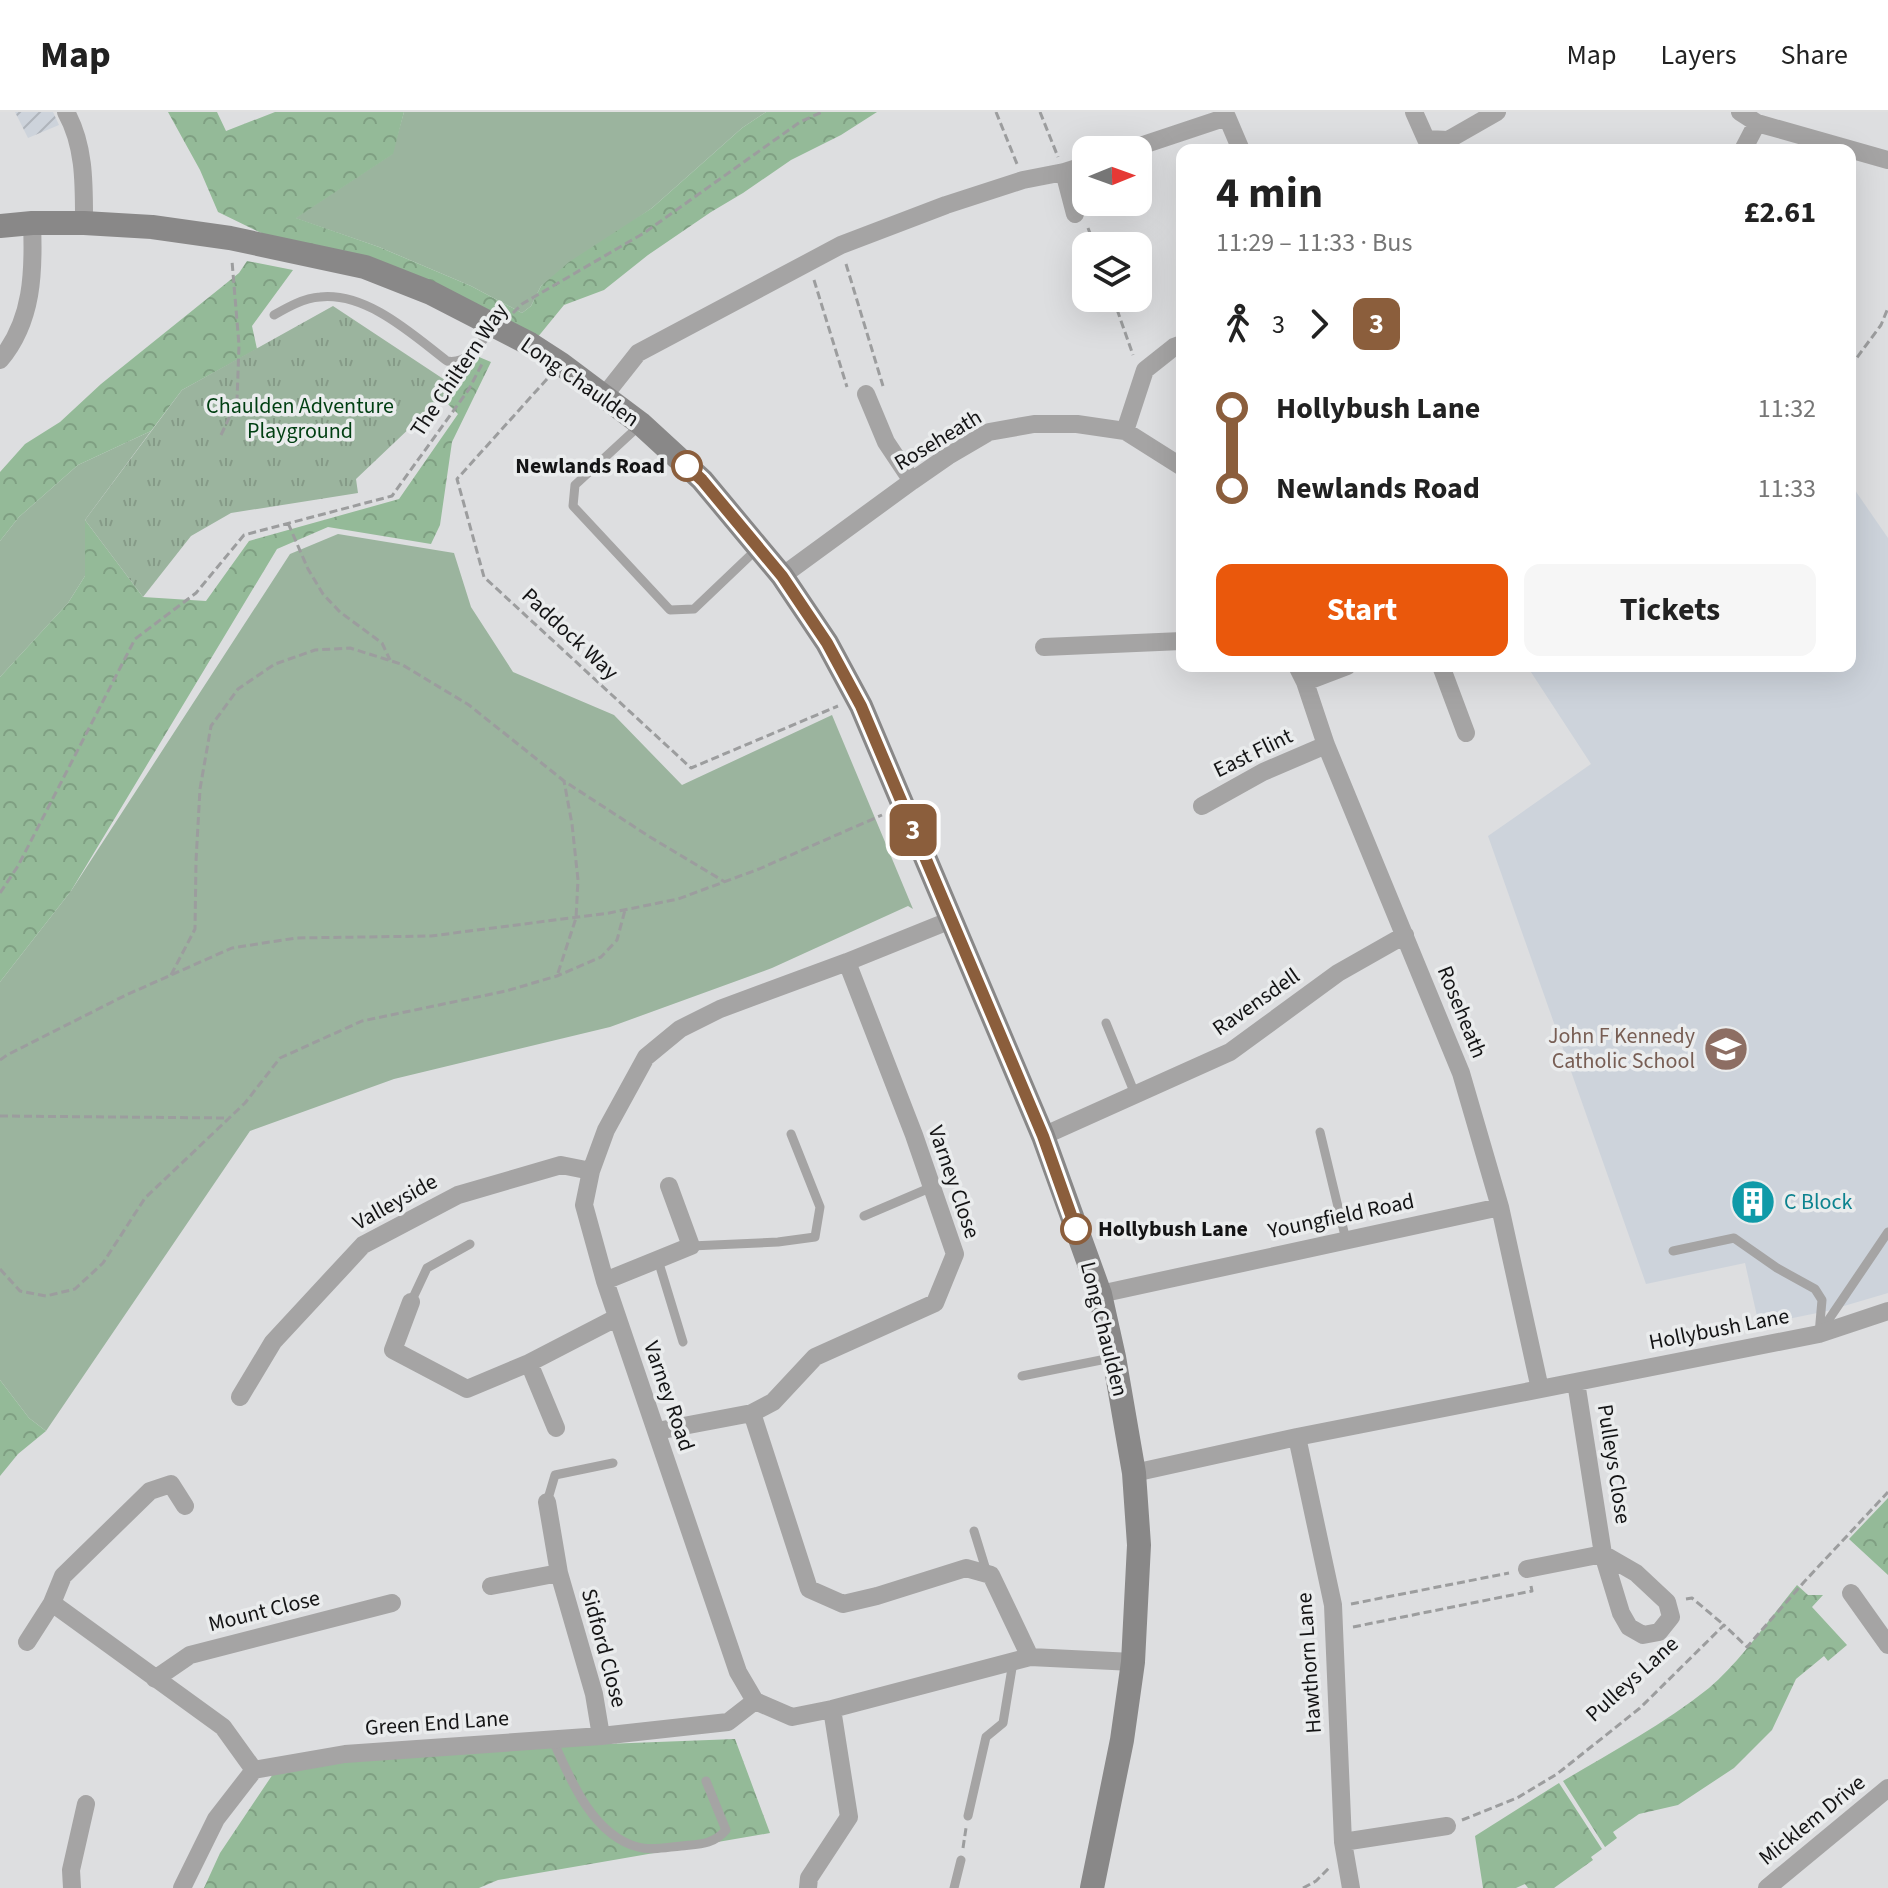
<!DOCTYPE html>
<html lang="en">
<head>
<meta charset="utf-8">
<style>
  :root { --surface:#fff; --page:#f6f6f6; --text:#222; --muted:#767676; --line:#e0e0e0; --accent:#ea580c }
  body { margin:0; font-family:"Source Sans 3",sans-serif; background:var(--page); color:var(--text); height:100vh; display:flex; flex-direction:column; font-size:30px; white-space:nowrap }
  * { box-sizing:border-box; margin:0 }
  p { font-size:26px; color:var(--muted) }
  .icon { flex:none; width:44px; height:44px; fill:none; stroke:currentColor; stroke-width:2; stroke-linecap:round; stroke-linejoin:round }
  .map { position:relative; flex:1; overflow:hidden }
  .sheet { position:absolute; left:1176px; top:32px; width:680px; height:528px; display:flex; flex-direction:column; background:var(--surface); border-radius:16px; box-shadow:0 8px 32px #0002 }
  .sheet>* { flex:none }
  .badge { padding:0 16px; border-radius:12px; font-size:28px; line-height:52px }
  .needle { width:52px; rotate:89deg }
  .buttons { position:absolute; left:1072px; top:24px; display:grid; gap:16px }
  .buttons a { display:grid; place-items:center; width:80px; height:80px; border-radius:16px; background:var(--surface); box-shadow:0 8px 32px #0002; font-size:40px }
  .map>.badge { position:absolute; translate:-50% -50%; box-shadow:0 0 0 4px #fff }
  .legs { display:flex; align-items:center; gap:12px; height:88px; padding:0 40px; font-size:26px }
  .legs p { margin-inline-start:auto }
  .summary { display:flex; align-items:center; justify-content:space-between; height:136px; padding:0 40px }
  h1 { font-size:44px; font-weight:700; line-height:60px }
  .action { display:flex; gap:16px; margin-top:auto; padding:16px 40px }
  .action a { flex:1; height:92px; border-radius:16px; background:var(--accent); color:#fff; font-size:32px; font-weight:700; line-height:92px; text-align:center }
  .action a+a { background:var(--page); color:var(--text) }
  ul { padding:0 40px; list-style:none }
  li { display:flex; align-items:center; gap:28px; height:80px; font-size:30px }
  li i { display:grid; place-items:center; width:12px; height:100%; margin:0 10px; background:currentColor }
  li i::after { content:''; width:20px; height:20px; margin:-10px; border:6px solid; border-radius:50%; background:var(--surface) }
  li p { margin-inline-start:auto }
  li:first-child i { background:linear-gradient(#0000 50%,currentColor 0) }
  li:last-child i { background:linear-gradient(currentColor 50%,#0000 0) }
  header { display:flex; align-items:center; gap:48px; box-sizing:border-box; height:112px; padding:0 40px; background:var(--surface); border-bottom:2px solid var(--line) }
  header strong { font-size:38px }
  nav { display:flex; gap:44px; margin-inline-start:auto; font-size:28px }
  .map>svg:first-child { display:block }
  .built { fill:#cdd3db }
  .industrial { fill:url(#industrial-furrows) }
  .grass { fill:#9bb49e }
  .forest { fill:url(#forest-crowns) }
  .park { fill:url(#park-tufts) }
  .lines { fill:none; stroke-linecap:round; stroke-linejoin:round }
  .path { stroke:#9c9d9e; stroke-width:3; stroke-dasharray:8 4; stroke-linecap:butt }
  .lane { stroke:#a5a4a4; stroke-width:9 }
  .street { stroke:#a5a4a4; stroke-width:18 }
  .secondary { stroke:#898888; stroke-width:24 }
  .line-1-casing { stroke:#fff; stroke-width:18 }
  .line-1 { stroke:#8b5e3c; stroke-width:12 }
  .stop-1-dot { fill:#fff; stroke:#8b5e3c; stroke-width:4 }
  .labels { text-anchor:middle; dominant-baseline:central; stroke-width:7; stroke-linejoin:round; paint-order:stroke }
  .street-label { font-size:22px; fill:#141415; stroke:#eaeced }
  .park-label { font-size:22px; fill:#003f12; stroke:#eaeced }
  .stop-label { font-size:22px; font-weight:bold; fill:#141415; stroke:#eaeced; text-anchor:end }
  .education-label { font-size:22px; fill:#785e54; stroke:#eaeced; text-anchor:end }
  .culture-label { font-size:22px; fill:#0d838f; stroke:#eaeced; text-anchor:start }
</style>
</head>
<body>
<header>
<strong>Map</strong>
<nav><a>Map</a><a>Layers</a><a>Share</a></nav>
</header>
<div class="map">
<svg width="1888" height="1776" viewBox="0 0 1888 1776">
  <defs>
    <pattern id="industrial-furrows" width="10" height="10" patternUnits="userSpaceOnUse" patternTransform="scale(2)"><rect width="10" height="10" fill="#cdd3db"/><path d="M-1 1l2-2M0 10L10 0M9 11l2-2" fill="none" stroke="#afb4bb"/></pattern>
    <pattern id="forest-crowns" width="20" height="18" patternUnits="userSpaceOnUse" patternTransform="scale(2)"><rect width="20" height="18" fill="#94ba98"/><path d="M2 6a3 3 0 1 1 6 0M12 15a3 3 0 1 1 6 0" fill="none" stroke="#7f9f82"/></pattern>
    <pattern id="park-tufts" width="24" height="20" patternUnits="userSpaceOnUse" patternTransform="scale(2)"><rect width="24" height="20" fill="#9bb49e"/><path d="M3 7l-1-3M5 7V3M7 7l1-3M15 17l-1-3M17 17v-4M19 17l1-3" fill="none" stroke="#859a87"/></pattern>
  </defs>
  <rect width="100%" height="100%" fill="#dddee0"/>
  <path class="built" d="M1850,371L1888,426V1181L1827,1199L1759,1213L1745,1151L1646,1172L1488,724L1591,652L1527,554H1850Z"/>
  <path class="industrial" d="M15,0H53L59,13L28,26Z"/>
  <path class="grass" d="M404,0H766L742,16L652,96L541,174L531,194L522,201L471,174L379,135L295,106L392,42Z
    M151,319L85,408V464L68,491L0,565V429L19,405L78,353Z
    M338,422L454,441L471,495L513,560L614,603L682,673L832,603L913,797L908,794L772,856L610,915L394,967L250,1019L46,1319L29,1306L0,1268V870L71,779L290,442Z"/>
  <path class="forest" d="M168,0H217L226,19L275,0H404L393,42L296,106L379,135L471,174L522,201L531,194L541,174L569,150L652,96L742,16L766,0H877L841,23L791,48L743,81L711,100L648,143L604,178L564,193L537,226L259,120L218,100L200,58Z
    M247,149L293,158L252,214L257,237L182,278L151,319L78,353L19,405L0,429V360L25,332L60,310L101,272L239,161Z
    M479,245L491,250L452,330L440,413L431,432L328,415L277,437L71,779L0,870V565L68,491L85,464V408L143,485L206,489L249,429L399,387L458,302L443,287Z
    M0,1268L29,1306L46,1319L18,1342L0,1364Z
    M1888,1386V1463L1849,1427Z
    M1797,1473L1808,1483H1823L1812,1495L1847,1533L1828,1549L1824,1544L1796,1567L1772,1618L1734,1656L1678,1693L1639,1702L1613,1720L1617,1726L1605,1735L1563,1669C1613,1639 1664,1612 1709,1576C1740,1550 1771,1505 1797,1473Z
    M735,1627L770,1721L498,1768L479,1776H204L220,1741L275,1659L401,1640Z
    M1559,1671L1602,1737L1591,1745L1593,1748L1554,1776H1528L1525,1772L1516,1776H1483L1475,1724Z"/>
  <path class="park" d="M333,194L454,274L356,367L358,381L231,401L191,424L143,485L85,408L182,278Z"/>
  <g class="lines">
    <path class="path" d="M996,0L1017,52
      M1040,0L1058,45
      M1088,116L1095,134
      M846,152L883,274
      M814,168L847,275
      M1113,186L1133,243
      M513,201L522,192L644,121L800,10L822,0
      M1850,255L1881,213L1888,196
      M547,267L457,367L484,465L691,656L838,594
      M221,323L237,289L239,233L232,149
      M288,411L308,457L323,482L340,500L382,531L390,548
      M0,781L18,754L135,527L196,481L244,423L392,384L469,277L482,252
      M558,861L576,806L578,768L572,712L564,669
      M171,863L195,817L196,749L200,677L211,614L238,577L275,552L315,538L350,536L401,552L469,593L564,669L650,725L725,770
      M0,948L7,943L126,883L232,836L296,826L431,824L609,801L678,787L759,757L882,703
      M0,1004L230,1006
      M0,1157L20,1179L46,1184L75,1177L103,1151L145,1086L245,991L280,946L362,909L506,879L557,864L601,845L617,828L625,798
      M1686,1487L1692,1486L1724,1513
      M1351,1492L1509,1461
      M1353,1515L1532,1479L1531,1474
      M1462,1708L1517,1686L1557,1662L1640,1596L1724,1513L1747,1535L1804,1470L1888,1380
      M963,1736L966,1716
      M1303,1776L1316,1769L1330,1755"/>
    <path class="lane" d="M274,203C288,195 304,186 320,185C367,180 413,223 447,249C468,253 481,230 493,215
      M639,314L575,373L573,394L670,498L694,497L757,437
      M1106,911L1135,982
      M1320,1020L1346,1128
      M864,1104L932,1075
      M691,1134L778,1130L815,1125L820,1095L791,1022
      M1673,1139L1734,1126L1777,1156L1815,1177L1822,1188L1819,1222
      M658,1148L683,1230
      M411,1190L427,1156L470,1132
      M1821,1219L1888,1120
      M1022,1264L1111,1246
      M547,1390L555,1363L613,1351
      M974,1419L987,1461
      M552,1626C569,1665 592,1723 638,1735C651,1739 668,1735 681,1734C699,1732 713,1733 726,1718L706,1669
      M968,1704L986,1625L1003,1611L1013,1550
      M954,1776L961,1748"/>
    <path class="street" d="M66,0C85,34 84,73 84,111
      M1414,0L1426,27L1448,28L1497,0
      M1740,0L1757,11L1888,48
      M1128,38L1227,5L1241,38
      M1743,38L1757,11
      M1064,60L1075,102
      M0,248C33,209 34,159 32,111
      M866,282L886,330L912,369
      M604,284L638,241L841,133L946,93L1023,68L1064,60L1086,53
      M1125,319L1145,258L1174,235L1182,232
      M782,464L912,369L948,344L989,320L1034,312H1077L1125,319L1182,355
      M1044,535L1182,529
      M1297,554L1305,570L1326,633L1461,961L1500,1095L1540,1277
      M1441,554L1466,621
      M1305,570L1347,554
      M1202,694L1263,660L1326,633
      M951,808L847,850L720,897L680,917L646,945L606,1018L591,1059L584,1093L605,1169L738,1560L755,1589L792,1605L832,1597L1030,1545L1133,1550
      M1043,1024L1230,940L1338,861L1405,823
      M605,1169L691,1134L669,1074
      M1100,1182L1500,1095
      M411,1190L393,1238L467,1277L529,1251
      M240,1285L273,1230L363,1133L458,1083L561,1053L591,1059
      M752,1301L773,1290L815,1245L935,1191L955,1142L914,1023L847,850
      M556,1316L529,1251L616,1206
      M657,1319L752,1301L809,1477L843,1492L877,1484L966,1456L991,1463L1030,1545
      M1297,1325L1333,1493L1343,1730L1351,1776
      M1134,1361L1297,1325L1819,1222L1888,1199
      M547,1390L559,1461L594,1582L601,1624
      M1603,1442L1636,1461L1667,1490L1671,1505L1659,1520L1643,1523L1629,1515L1621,1501Z
      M1527,1457L1603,1442L1576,1270
      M491,1474L559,1461
      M1851,1481L1888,1533
      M52,1491L223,1615L254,1658
      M27,1530L52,1491L63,1464L150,1379L171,1372L185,1394
      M155,1567L190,1543L392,1491
      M1343,1730L1447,1714
      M72,1776L71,1758L86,1692
      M182,1776L216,1707L254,1658L345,1642L601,1624L728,1610L755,1589
      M808,1776L809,1766L849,1705L832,1597
      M1767,1776L1888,1676"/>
    <path class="secondary" d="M0,114L32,111H84L152,115L230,126L365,155L431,181L530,232L561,252L641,312L702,368L782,464L827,531L861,594L1043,1024L1100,1182L1114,1245L1134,1361L1139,1433L1133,1550L1122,1628L1092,1776"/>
  </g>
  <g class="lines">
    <g class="line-1-casing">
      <path id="line-1" d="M687,354L702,368L782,464L827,531L861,594L1043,1024L1076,1117"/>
    </g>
    <use href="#line-1" class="line-1"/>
  </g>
  <defs>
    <g id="school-disc" transform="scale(2.3)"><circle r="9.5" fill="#8d6e63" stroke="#eaeced"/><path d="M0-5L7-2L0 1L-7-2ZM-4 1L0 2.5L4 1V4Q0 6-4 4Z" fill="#fff"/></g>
    <g id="building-disc" transform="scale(2.3)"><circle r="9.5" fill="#0f9aa8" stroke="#eaeced"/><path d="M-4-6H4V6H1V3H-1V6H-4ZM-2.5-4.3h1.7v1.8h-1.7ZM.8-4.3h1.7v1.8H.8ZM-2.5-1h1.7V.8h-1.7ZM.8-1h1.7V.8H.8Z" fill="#fff"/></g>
  </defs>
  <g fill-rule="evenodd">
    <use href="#school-disc" x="1726" y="937"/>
    <use href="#building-disc" x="1753" y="1090"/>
  </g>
  <g class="stop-1-dot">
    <circle cx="687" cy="354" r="14"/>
    <circle cx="1076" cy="1117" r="14"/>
  </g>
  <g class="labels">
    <g class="street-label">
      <text transform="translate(459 258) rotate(-56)">The Chiltern Way</text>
      <text transform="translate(580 270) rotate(35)">Long Chaulden</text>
      <text transform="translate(938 328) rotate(-31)">Roseheath</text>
      <text transform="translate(570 522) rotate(43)">Paddock Way</text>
      <text transform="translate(1253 641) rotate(-26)">East Flint</text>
      <text transform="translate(1256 890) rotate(-35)">Ravensdell</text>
      <text transform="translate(1462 900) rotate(68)">Roseheath</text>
      <text transform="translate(954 1070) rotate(71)">Varney Close</text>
      <text transform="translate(395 1090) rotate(-29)">Valleyside</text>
      <text transform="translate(1341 1104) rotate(-12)">Youngfield Road</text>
      <text transform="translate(1104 1217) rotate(76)">Long Chaulden</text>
      <text transform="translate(1719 1217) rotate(-11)">Hollybush Lane</text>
      <text transform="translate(669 1284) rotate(71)">Varney Road</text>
      <text transform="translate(1614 1352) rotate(81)">Pulleys Close</text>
      <text transform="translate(264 1499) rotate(-14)">Mount Close</text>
      <text transform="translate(604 1536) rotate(75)">Sidford Close</text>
      <text transform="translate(1309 1551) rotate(-94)">Hawthorn Lane</text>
      <text transform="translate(1632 1567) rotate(-42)">Pulleys Lane</text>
      <text transform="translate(437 1611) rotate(-4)">Green End Lane</text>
      <text transform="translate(1812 1708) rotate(-39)">Micklem Drive</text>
    </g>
    <g class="park-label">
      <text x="300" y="294">Chaulden Adventure<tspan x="300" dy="25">Playground</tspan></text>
    </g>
    <g class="stop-label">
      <text x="665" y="354">Newlands Road</text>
      <text x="1098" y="1117" text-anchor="start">Hollybush Lane</text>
    </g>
    <g class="education-label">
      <text x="1695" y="924">John F Kennedy<tspan x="1695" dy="25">Catholic School</tspan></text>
    </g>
    <g class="culture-label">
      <text x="1784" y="1090">C Block</text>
    </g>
  </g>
</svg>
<div class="buttons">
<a><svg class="needle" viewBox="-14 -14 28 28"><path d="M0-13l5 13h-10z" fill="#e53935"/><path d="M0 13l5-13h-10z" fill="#767676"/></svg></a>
<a><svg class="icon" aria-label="layers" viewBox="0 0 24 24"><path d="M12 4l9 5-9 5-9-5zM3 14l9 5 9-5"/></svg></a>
</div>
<b class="badge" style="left:913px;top:718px;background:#8b5e3c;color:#fff">3</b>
<section class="sheet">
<div class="summary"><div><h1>4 min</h1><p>11:29 – 11:33 · Bus</p></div><b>£2.61</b></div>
<div class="legs"><svg class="icon" aria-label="walk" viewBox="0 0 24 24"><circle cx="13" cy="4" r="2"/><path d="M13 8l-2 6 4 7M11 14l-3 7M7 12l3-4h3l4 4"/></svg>3<svg class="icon" aria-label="forward" viewBox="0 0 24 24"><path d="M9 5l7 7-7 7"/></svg><b class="badge" style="background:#8b5e3c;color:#fff">3</b></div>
<ul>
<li><i style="color:#8b5e3c"></i><b>Hollybush Lane</b><p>11:32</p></li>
<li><i style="color:#8b5e3c"></i><b>Newlands Road</b><p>11:33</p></li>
</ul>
<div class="action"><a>Start</a><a>Tickets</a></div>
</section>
</div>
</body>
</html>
